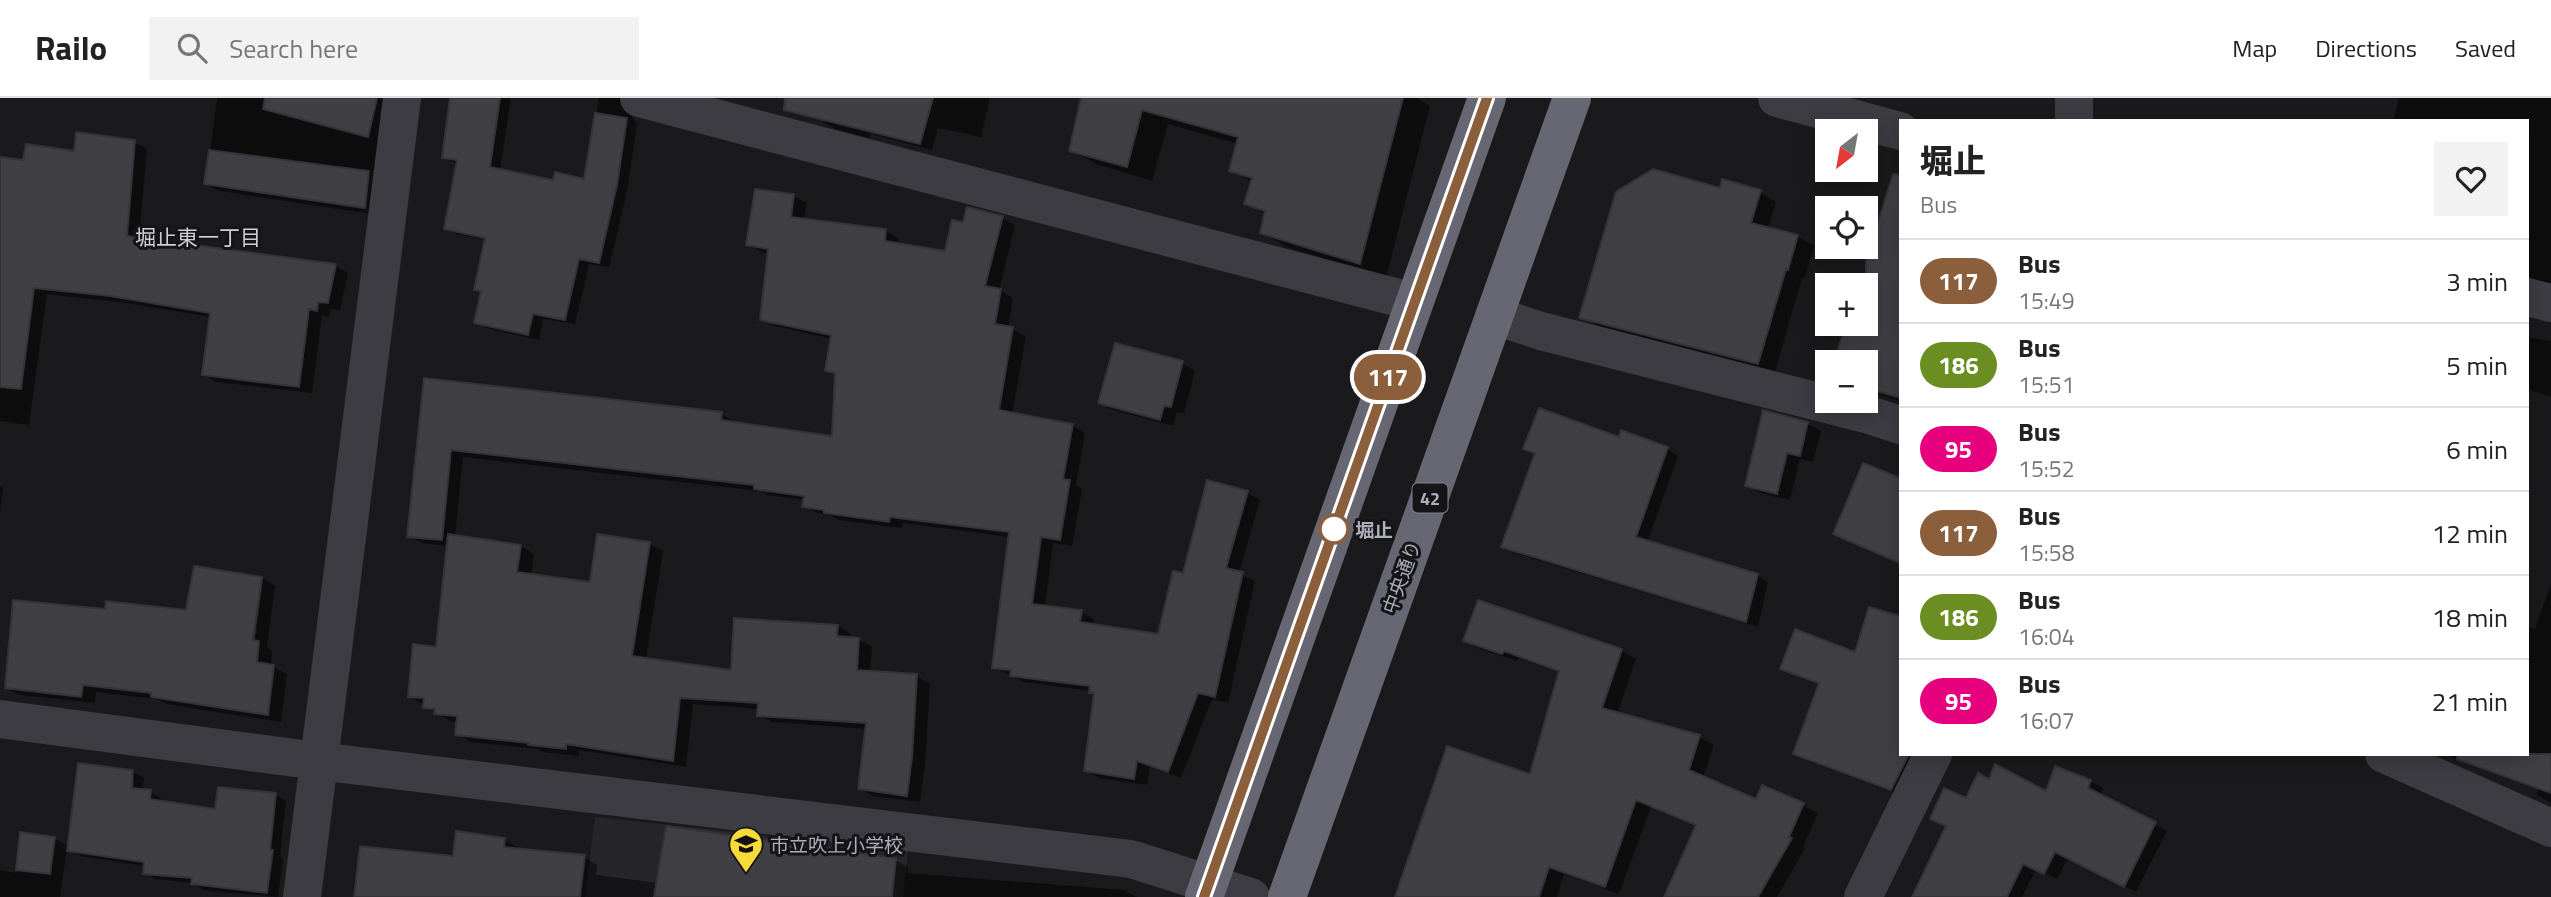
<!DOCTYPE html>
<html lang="en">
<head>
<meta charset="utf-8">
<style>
  :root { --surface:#fff; --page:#f2f2f2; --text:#222; --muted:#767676; --line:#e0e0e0 }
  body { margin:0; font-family:"Titillium Web","Noto Sans JP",sans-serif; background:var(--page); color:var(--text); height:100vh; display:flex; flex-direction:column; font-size:26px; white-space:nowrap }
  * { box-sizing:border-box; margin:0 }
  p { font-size:23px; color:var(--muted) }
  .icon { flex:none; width:38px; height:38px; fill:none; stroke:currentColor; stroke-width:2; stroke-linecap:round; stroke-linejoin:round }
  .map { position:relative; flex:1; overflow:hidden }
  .sheet { position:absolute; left:1899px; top:21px; width:630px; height:637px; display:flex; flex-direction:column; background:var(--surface); border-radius:0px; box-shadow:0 4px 18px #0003 }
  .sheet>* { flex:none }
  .badge { padding:0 14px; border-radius:23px; font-size:24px; line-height:46px }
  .needle { width:46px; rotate:211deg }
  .buttons { position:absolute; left:1815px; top:21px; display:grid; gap:14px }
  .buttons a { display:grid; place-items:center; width:63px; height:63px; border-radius:0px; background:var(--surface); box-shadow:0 4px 18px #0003; font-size:35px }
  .map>.badge { position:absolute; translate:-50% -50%; box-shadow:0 0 0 4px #fff }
  .round { display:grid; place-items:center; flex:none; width:74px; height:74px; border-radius:0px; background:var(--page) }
  .head { display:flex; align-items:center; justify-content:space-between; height:119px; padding:0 21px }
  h1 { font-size:33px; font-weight:800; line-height:52px }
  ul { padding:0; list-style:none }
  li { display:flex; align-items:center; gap:21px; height:84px; padding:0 21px; border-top:2px solid var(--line) }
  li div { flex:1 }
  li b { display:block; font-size:26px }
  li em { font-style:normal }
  li .badge { min-width:77px; font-weight:700; text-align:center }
  header { display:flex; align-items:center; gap:42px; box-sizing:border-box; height:98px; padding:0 35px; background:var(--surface); border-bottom:2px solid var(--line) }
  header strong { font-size:33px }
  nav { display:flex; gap:38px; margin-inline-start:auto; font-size:24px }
  .search { width:490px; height:63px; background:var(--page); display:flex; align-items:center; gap:18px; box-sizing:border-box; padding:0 24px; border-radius:0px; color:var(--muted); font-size:26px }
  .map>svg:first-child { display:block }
  .built { fill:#262529 }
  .shadow { fill:#0007; fill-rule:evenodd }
  .building { fill:#3f3f44; stroke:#343438; stroke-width:2 }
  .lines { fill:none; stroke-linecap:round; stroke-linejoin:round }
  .street { stroke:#3d3c43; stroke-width:38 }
  .highway { stroke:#666772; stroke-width:38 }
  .line-casing { stroke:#fff; stroke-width:16 }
  .line { stroke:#8b5e3c; stroke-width:10 }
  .stop-dot { fill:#fff; stroke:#8b5e3c; stroke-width:3.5 }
  .labels { text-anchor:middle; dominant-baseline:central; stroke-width:6; stroke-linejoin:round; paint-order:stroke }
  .shield { fill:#151417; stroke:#7f808a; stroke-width:2 }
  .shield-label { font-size:18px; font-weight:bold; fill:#acaebc }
  .stop-label { font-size:19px; font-weight:bold; fill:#acaebc; stroke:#151417; text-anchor:start }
  .street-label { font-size:19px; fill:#acaebc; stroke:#151417 }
  .poi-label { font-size:19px; fill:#acaebc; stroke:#151417; text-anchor:start }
  .neighbourhood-label { font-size:21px; fill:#cdced7; stroke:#151417 }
</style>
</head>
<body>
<header>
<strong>Railo</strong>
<div class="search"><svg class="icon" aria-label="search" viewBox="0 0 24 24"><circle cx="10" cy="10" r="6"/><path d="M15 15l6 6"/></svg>Search here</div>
<nav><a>Map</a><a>Directions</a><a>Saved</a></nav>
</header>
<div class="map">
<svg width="2551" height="799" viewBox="0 0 2551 799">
  <rect width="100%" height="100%" fill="#1a1a1c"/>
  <path class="built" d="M595,719L908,753L903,799H585Z"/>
  <path class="shadow" d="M217,0H391L378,117L219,93L206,86Z
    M452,0H511L500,73L554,84L586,83L599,0H628V14L637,25L627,94L609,169L589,166L575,226L543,221L539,242L486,230L476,224L483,195L476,191L486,142L456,136L446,130L458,66L444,60Z
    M785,0H990L981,39L938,30L932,52L870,36L869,40L835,31L823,24L827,10Z
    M1085,0H1417L1430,8L1386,180L1287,149L1262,134L1266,117L1246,105L1252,84L1231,72L1238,46L1168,26L1152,83L1096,66L1071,52Z
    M2399,0H2551V187L2539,185L2527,178V23H2393Z
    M134,44L147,51L139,142L335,168L348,175L340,212L331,211L329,219L322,217L312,295L216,284L204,276L211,219L125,205L47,196L29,327L0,323V61L24,64Z
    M1721,92L1760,94L1776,104L1768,131L1798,139L1814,148L1805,180H1802L1775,274L1598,228L1582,219Z
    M794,98L807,105L804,122L886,133L898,140V147L947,155L964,126L1002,120L1015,127L999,192L1013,200L1008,230L1026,238L1012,317L1072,327L1085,335L1076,387L1082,391L1072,448L1053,445L1045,509L1081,514L1094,521L1093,528L1160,538L1184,477L1208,384L1248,395L1260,402L1239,475L1255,483L1228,605L1212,601L1181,680L1150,669L1147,687L1099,680L1086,672L1095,596L1091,593L1024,584L994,569L1010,439L903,425L902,430L838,422L830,417L817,415L804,408L805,402L768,397L760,393L463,359L455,439L521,448L534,456L531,478L591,486L649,446L663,453L646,561L732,574L736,522L838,528L851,536V541H858L872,549L870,575L916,578L930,586L925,667L920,704L873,698L860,690L867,631L772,624L759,617V611L693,606L686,669L579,652V658L543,654L538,651L470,644L457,636L458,624L450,623L409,598L438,550L448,448L422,445L409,438L426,282L721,316L734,323V326L833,340L837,278L827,272L832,241L775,228L762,221L769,155L761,154L748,146Z
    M1881,119L1900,126V303L1866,293V264H1846L1848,259L1839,254L1848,226H1866V187H1860Z
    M2527,239L2551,243V299L2527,291Z
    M1116,247L1182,265L1195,273L1184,315L1177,314L1173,328L1113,312L1100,305Z
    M1765,314L1808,326L1821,333L1813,364L1800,361L1790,402L1760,395L1747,387Z
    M1620,341L1667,351L1678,358L1647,445L1757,477L1768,484L1758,529L1514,455L1503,448L1536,356L1526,350Z
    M1864,367L1900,382V465L1844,440Z
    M0,388L3,390L0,413Z
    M262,480L275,488L267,549L272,553L271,568L287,576L281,624L166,606L157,601L96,594L95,605L20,597L6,590L107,513L188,514ZM260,483H263L254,551H250Z
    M2551,485V705L2537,697L2538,691L2442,656H2527V529L2535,531Z
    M1870,511L1900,520V656H1926L1904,698L1808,663L1795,656L1820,587L1782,571L1856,556Z
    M1466,543L1621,552L1636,561L1617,616L1699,639L1714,647L1703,680L1757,703L1763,689L1818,715L1803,749L1805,750L1777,799H1666L1697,728L1651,709L1619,796L1564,776L1557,799H1396L1531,679L1561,575L1519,560L1517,563L1480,551Z
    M80,667L133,674L144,680L142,693L150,694L161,700L160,704L217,713L275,697L286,703L280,758L283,760L278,799L203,792L193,785L155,781L145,775V768L80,758L67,750L60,799H0V772L17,775L22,736L54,740L69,749Z
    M2056,671L2091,683L2103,690L2100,698L2167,733L2136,794L2068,760L2057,781L2036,771L2022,799H1914L1967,702L1990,684L2047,695Z
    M505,742L518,750V752L584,759L597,767L596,777L658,785L895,762L908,769V775L1124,792L1137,799H353L355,778L454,760Z"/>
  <path class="building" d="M265,0H377L368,39L263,11Z
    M450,0H500L490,69L553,82L555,74L584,81L595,15L627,20L617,87L599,165L579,161L565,222L533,216L528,237L474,225L481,193L474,192L485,140L444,131L457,62L442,60Z
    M785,0H933L920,46L784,12Z
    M1081,0H1403L1360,166L1260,135L1265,113L1244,106L1252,80L1229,73L1238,39L1142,12L1127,69L1069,53Z
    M76,34L135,42L127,138L336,166L328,205L318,204L317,213L309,211L299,289L202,277L210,215L110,198L34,190L21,291L0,289V59L23,62L26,46L74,53Z
    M209,52L369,73L365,110L204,86Z
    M1653,71L1720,90L1722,81L1761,92L1751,125L1798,137L1788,172L1786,171L1758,266L1579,220L1616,94Z
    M1893,76L1900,77V300L1866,290V264H1845L1846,258L1837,255L1846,226H1866V163Z
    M755,91L794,96L791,119L886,131L885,143L945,153L952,122L963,124L967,109L1003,118L985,188L1001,191L995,226L1013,229L999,312L1073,326L1063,381L1070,382L1060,442L1041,439L1032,506L1082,512L1080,524L1158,536L1173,473L1183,475L1207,382L1248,393L1226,470L1243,474L1215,599L1198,595L1168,674L1137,663L1134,681L1084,673L1094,595H1089L1090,588L1010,578L1011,572L992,570L1009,434L890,419L889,424L824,415V412L802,409L804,398L754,391V387L451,352L442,442L407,439L424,280L722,314L721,322L832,338L835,275L825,273L831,237L760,222L768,151L746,147Z
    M1115,245L1183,263L1171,309L1164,308L1160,322L1098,305Z
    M1539,310L1619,339L1621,332L1668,349L1636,439L1758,476L1746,524L1501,449L1535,355L1523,351Z
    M1763,312L1808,324L1800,358L1787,355L1777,396L1745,388Z
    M1863,365L1900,380V465L1833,436Z
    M448,436L521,447L517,474L590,484L597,436L650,444L632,558L731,572L734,520L838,527L837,538L859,540L857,572L917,576L912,659L907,698L858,691L866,625L757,618L758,605L680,600L673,663L566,646V651L528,647L529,645L455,637L457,618L434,616L435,611L423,610L424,600L408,599L413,546L436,549Z
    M194,468L262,479L253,542L259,543L257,564L274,567L268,617L151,599V595L83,587L81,599L5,590L13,502L105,511L106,503L186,512Z
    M1478,502L1622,551L1602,610L1700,637L1689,672L1756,701L1762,687L1804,705L1789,739L1792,740L1758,799H1664L1696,727L1636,702L1605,789L1549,769L1539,799H1395L1447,648L1530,676L1559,573L1504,553L1502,556L1463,543Z
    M1869,509L1900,518V656H1909L1891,692L1793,656L1819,585L1780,571L1795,531L1855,554Z
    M2458,656H2551V695L2457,661Z
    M78,665L133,672L132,690L151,692L150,701L215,711L218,689L276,695L270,752H273L267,795L191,786L192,780L143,776L144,764L67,753Z
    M1995,666L2046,693L2055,668L2091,682L2088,690L2156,724L2124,789L2055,754L2044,776L2023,766L2007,799H1912L1946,728L1930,721L1944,690L1966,700L1978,675L1989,681Z
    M666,728L896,760L892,799H654Z
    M456,733L505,740L504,749L585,757L580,799H354L360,748L453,758Z
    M20,734L55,739L50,776L16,772Z"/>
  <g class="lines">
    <path class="street" d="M639,0L1414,204
      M1777,0L1900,33
      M2074,0V23
      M2527,199L2551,205
      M1495,218L1541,233L1866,316L1900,327
      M0,621L318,663L1131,761L1251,799
      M2384,656L2551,730
      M302,799L402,0
      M1863,799L1933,656"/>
    <path class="highway" d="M1204,799L1487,0
      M1287,799L1572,0"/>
  </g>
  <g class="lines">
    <g class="line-casing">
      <path id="line" d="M1204,799L1487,0"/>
    </g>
    <use href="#line" class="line"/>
  </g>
  <defs>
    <g id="school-pin" transform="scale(1.75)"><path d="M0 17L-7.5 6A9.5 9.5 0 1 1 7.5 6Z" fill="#f6db38" stroke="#151417"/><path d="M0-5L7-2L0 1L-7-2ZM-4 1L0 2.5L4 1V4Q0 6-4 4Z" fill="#111"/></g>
  </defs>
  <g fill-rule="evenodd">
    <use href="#school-pin" x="746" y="746"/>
  </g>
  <circle class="stop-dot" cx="1334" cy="431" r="14"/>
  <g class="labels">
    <rect class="shield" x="1412.5" y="385.5" width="35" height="29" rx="5"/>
    <g class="shield-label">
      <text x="1430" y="400">42</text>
    </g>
    <g class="stop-label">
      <text x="1355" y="431">堀止</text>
    </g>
    <g class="street-label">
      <text transform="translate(1401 479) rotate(-70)">中央通り</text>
    </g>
    <g class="poi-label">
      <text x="770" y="746">市立吹上小学校</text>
    </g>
    <g class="neighbourhood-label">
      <text x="198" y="139">堀止東一丁目</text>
    </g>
  </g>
</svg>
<div class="buttons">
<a><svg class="needle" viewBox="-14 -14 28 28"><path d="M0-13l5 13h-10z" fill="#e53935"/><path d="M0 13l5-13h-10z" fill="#767676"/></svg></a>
<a><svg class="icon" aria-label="locate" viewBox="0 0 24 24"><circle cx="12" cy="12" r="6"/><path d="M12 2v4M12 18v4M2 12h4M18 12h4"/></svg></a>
<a>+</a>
<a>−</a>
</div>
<b class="badge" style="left:1388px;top:279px;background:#8b5e3c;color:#fff">117</b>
<section class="sheet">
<div class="head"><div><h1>堀止</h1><p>Bus</p></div><a class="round"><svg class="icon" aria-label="heart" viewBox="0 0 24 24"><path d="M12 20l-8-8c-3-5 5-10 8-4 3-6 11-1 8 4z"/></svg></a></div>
<ul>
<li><span class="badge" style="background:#8b5e3c;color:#fff">117</span><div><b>Bus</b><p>15:49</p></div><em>3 min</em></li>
<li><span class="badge" style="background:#6b8e23;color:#fff">186</span><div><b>Bus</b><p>15:51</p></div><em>5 min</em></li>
<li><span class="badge" style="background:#e6007e;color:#fff">95</span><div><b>Bus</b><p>15:52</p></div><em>6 min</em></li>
<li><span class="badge" style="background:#8b5e3c;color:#fff">117</span><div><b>Bus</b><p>15:58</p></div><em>12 min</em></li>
<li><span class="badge" style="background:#6b8e23;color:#fff">186</span><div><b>Bus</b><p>16:04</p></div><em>18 min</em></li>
<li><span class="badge" style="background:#e6007e;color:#fff">95</span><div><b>Bus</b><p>16:07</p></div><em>21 min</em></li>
</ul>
</section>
</div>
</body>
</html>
